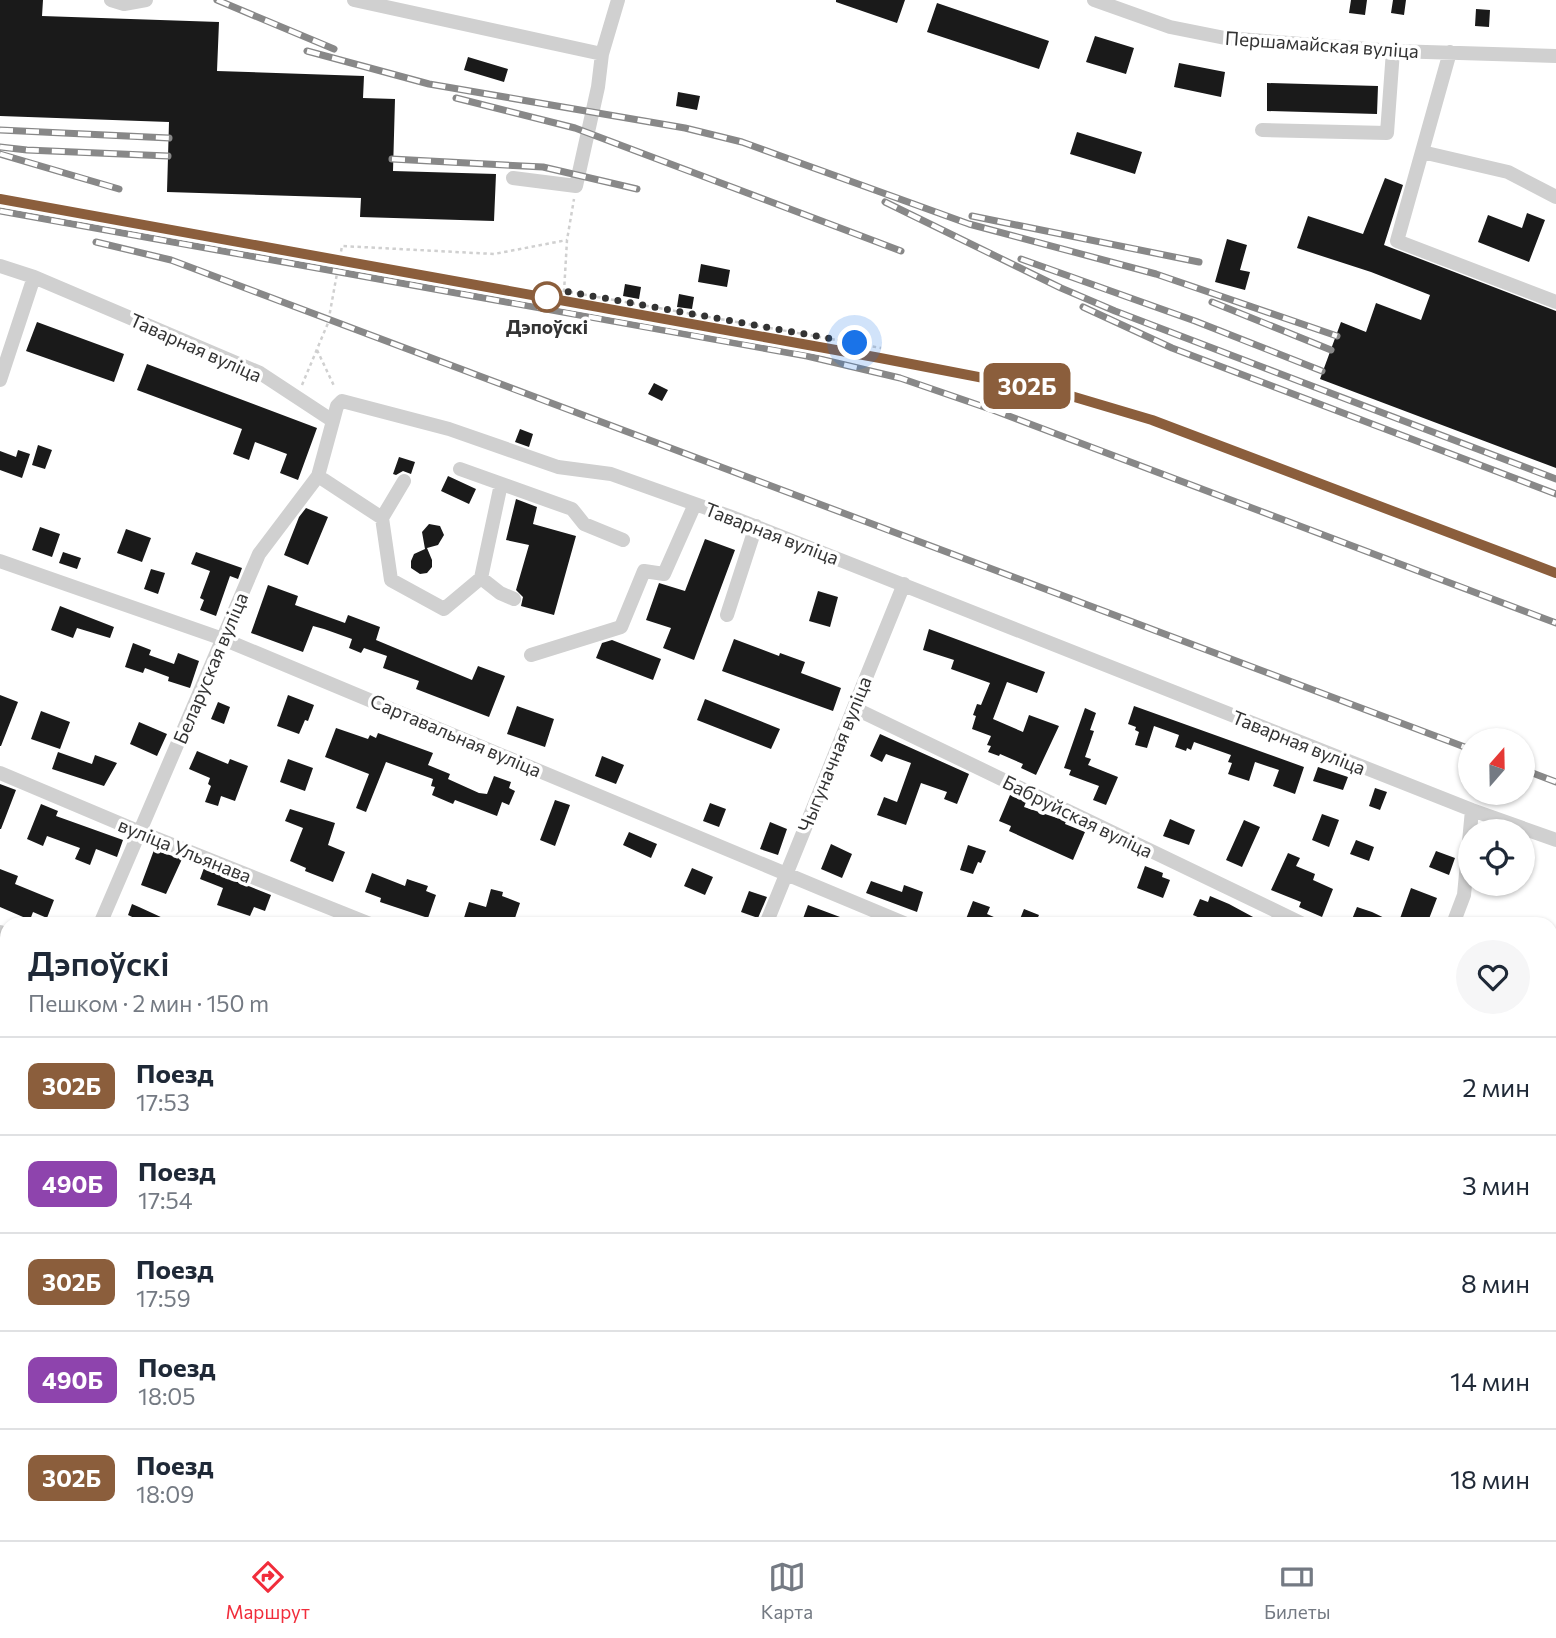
<!DOCTYPE html>
<html lang="ru">
<head>
<meta charset="utf-8">
<style>
  :root { --surface:#fff; --page:#f6f6f7; --text:#1f2937; --muted:#747a83; --line:#e0e1e3; --accent:#f12d3b }
  body { margin:0; font-family:Commissioner,sans-serif; background:var(--page); color:var(--text); height:100vh; display:flex; flex-direction:column; font-size:26px; white-space:nowrap }
  * { box-sizing:border-box; margin:0 }
  p { font-size:23px; color:var(--muted) }
  .icon { flex:none; width:38px; height:38px; fill:none; stroke:currentColor; stroke-width:2; stroke-linecap:round; stroke-linejoin:round }
  .map { position:relative; flex:1; overflow:hidden }
  .details { position:absolute; left:0px; top:917px; width:1558px; height:623px; display:flex; flex-direction:column; background:var(--surface); border-radius:21px 21px 0 0; box-shadow:0 2px 5px #0004 }
  .details>* { flex:none }
  .badge { padding:0 14px; border-radius:10px; font-size:24px; line-height:46px }
  .needle { width:46px; rotate:20deg }
  .fabs { position:absolute; left:1458px; top:728px; display:grid; gap:14px }
  .fabs a { display:grid; place-items:center; width:77px; height:77px; border-radius:50%; background:var(--surface); box-shadow:0 2px 5px #0004; font-size:35px }
  .you { position:absolute; width:35px; height:35px; margin:-18px; border:5px solid #fff; border-radius:50%; background:#1a73e8; box-shadow:0 0 0 10px #1a73e833 }
  .map>.badge { position:absolute; translate:-50% -50%; box-shadow:0 0 0 4px #fff }
  .round { display:grid; place-items:center; flex:none; width:74px; height:74px; border-radius:37px; background:var(--page) }
  .overview { display:flex; align-items:center; justify-content:space-between; height:119px; padding:0 28px }
  h1 { font-size:33px; font-weight:600; line-height:52px }
  ul { padding:0; list-style:none }
  li { display:flex; align-items:center; gap:21px; height:98px; padding:0 28px; border-top:2px solid var(--line) }
  li div { flex:1 }
  li b { display:block; font-size:26px }
  li em { font-style:normal }
  li .badge { min-width:77px; font-weight:700; text-align:center }
  .dock { display:flex; justify-content:space-around; align-items:center; height:98px; border-top:2px solid var(--line); background:var(--surface); font-size:19px; color:var(--muted) }
  .dock a { display:grid; justify-items:center; gap:4px }
  .dock .on { color:var(--accent) }
  .map>svg:first-child { display:block }
  .green { fill:#e9f0e1 }
  .building { fill:#1a1a1a }
  .lines { fill:none; stroke-linecap:round; stroke-linejoin:round }
  .path { stroke:#d0d0d0; stroke-width:2.5; stroke-dasharray:3.5 3.5; stroke-linecap:butt }
  .minor { stroke:#d0d0d0; stroke-width:14 }
  .rail-casing { stroke:#888; stroke-width:7 }
  .rail { stroke:#fff; stroke-width:4.5; stroke-dasharray:13; stroke-linecap:butt }
  .line-casing { stroke:#fff; stroke-width:16 }
  .line { stroke:#8b5e3c; stroke-width:10 }
  .walk { stroke:#333; stroke-width:7; stroke-dasharray:0 12.6 }
  .stop-dot { fill:#fff; stroke:#8b5e3c; stroke-width:3.5 }
  .labels { text-anchor:middle; dominant-baseline:central; stroke-width:7; stroke-linejoin:round; paint-order:stroke }
  .street-label { font-size:19px; fill:#333; stroke:#fff }
  .stop-label { font-size:19px; font-weight:bold; fill:#333; stroke:#fff }
</style>
</head>
<body>
<div class="map">
<svg width="1556" height="1540" viewBox="0 0 1556 1540">
  <rect width="100%" height="100%" fill="#fff"/>
  <path class="green" d="M737,1533H795L792,1540H755Z"/>
  <path class="building" d="M0,0H43L42,16L219,22L217,71L364,76L363,98L395,99L393,171L496,174L494,221L360,217L361,198L167,192L169,122L0,116Z
    M836,0H905L897,23L836,2Z
    M1351,0H1367L1365,15L1349,13Z
    M1393,0H1406L1404,15L1391,13Z
    M937,3L1049,41L1039,69L927,32Z
    M1476,9L1490,10L1489,27L1475,26Z
    M1095,36L1134,48L1126,74L1086,62Z
    M468,57L508,69L504,82L464,70Z
    M1179,63L1225,72L1221,97L1174,87Z
    M1267,83L1378,86L1377,114L1267,111Z
    M678,92L700,96L697,110L676,106Z
    M1077,132L1142,152L1135,174L1070,154Z
    M1385,178L1403,185L1384,245L1556,311V468L1320,379L1341,322L1366,332L1376,303L1421,320L1430,295L1371,272L1297,248L1308,216L1363,234Z
    M1527,213L1545,220L1529,262L1478,242L1488,215L1522,228Z
    M1227,239L1247,245L1240,270L1250,272L1245,290L1215,282Z
    M701,264L730,270L727,287L698,282Z
    M625,284L641,287L639,299L623,296Z
    M679,294L694,297L692,309L677,307Z
    M37,322L124,354L114,382L26,351Z
    M147,364L317,428L298,480L280,473L287,454L255,442L249,460L233,454L242,429L137,390Z
    M654,383L668,390L662,401L648,394Z
    M520,429L533,434L529,447L515,442Z
    M38,445L52,450L45,469L32,465Z
    M18,450L30,454L22,478L0,470V451L16,457Z
    M399,457L415,462L411,474L403,471L396,475L393,474Z
    M448,476L476,489L469,504L441,491Z
    M516,499L537,507L533,524L576,536L554,615L521,606L523,597L516,590L529,545L506,540Z
    M306,508L328,517L308,565L284,555L299,517Z
    M429,524L440,526L444,535L438,545L427,548L432,560V567L427,573L420,574L411,568V561L414,554L425,549L422,532Z
    M40,527L60,534L52,557L32,550Z
    M126,529L151,538L142,562L117,553Z
    M705,539L735,550L694,660L663,648L671,628L646,620L659,583L685,591Z
    M63,552L81,558L77,569L59,563Z
    M196,552L242,568L238,579L230,576L216,616L200,610L204,600L200,598L210,571L191,564Z
    M151,569L165,573L158,594L144,589Z
    M268,585L298,596L295,605L345,623L348,615L380,627L376,640L472,680L478,666L505,676L489,717L416,689L419,681L383,668L387,656L364,648L361,653L349,648L352,639L324,629L313,626L303,652L251,633Z
    M818,591L838,597L830,627L809,621Z
    M60,606L114,627L110,638L77,628L73,638L51,630Z
    M929,629L1045,672L1037,693L1007,682L993,719L1023,732L1029,715L1059,726L1036,775L1021,768L1023,764L1000,754L999,756L988,752L991,746L987,745L991,736L972,729L976,716L973,715L977,704L981,705L990,683L951,669L954,660L923,650Z
    M734,639L779,656L780,653L805,662L801,673L841,688L833,711L722,671Z
    M612,640L661,659L653,680L596,658L602,643Z
    M133,643L151,650L149,655L174,664L178,653L199,661L190,688L168,681L169,677L145,668L143,673L125,667Z
    M0,695L18,702L1,746H0Z
    M288,695L314,705L308,721L305,720L299,734L277,726Z
    M705,699L780,729L771,749L697,720Z
    M218,702L230,707L224,724L211,719Z
    M517,706L554,719L545,747L507,734Z
    M1134,706L1304,767L1295,794L1273,786L1279,770L1255,762L1249,781L1228,774L1232,763L1228,762L1231,755L1194,742L1191,750L1187,748L1186,751L1175,747L1179,735L1154,726L1147,748L1135,745L1139,732L1135,730L1136,727L1128,724Z
    M1085,708L1096,713L1090,730L1094,731L1085,757L1091,759L1088,765L1118,777L1106,805L1093,800L1099,786L1069,775L1071,770L1064,768Z
    M41,711L70,722L60,749L31,739Z
    M139,722L167,734L157,756L130,744Z
    M336,728L368,739L370,735L376,738L378,733L433,753L428,765L450,774L448,779L479,793L487,794L494,776L511,782L509,788L515,791L509,805L502,802L497,816L455,800L453,804L432,795L435,787L431,786L433,779L386,762L366,812L356,808L369,774L325,757Z
    M880,734L969,774L957,804L944,799L947,792L921,783L906,825L877,815L884,797L897,802L911,763L886,754L882,762L870,756Z
    M197,751L228,764L230,759L248,766L235,801L221,796L218,806L205,802L211,786L208,784L210,778L189,769Z
    M58,752L92,764L95,755L117,763L104,786L52,769Z
    M602,756L624,765L616,784L595,776Z
    M288,759L313,768L305,791L280,782Z
    M1318,767L1348,777L1343,790L1313,781Z
    M0,784L16,790L1,829H0Z
    M1375,788L1387,792L1380,810L1369,806Z
    M1010,795L1026,802L1024,807L1066,821L1065,824L1085,832L1073,860L1009,831L1011,826L999,821Z
    M555,800L570,805L555,846L540,840Z
    M710,803L726,809L719,827L703,821Z
    M41,804L58,811L56,816L123,840L117,857L96,849L90,865L75,859L80,848L47,836L43,846L27,839Z
    M290,809L335,823L328,845L345,852L333,882L305,871L306,868L290,861L303,828L285,821Z
    M1322,814L1339,820L1329,847L1312,840Z
    M1170,819L1195,830L1189,845L1163,836Z
    M1244,820L1260,827L1242,867L1226,860Z
    M770,822L787,829L778,855L760,849Z
    M629,832L657,844L651,858L623,845Z
    M1356,840L1374,847L1369,861L1350,854Z
    M831,844L852,854L842,878L821,869Z
    M968,845L986,851L981,863L978,862L973,874L960,870Z
    M154,850L182,859L166,894L141,885Z
    M1436,851L1455,858L1449,875L1429,867Z
    M1288,853L1300,858L1296,866L1315,874L1313,880L1333,889L1322,917L1299,907L1301,902L1271,890Z
    M1145,866L1163,873L1162,877L1170,880L1163,898L1137,888Z
    M204,868L271,895L265,911L254,907L250,916L217,905L223,888L200,879Z
    M692,868L713,877L705,895L684,886Z
    M0,869L18,876L15,884L54,900L47,918L33,912L30,920L0,907Z
    M372,873L405,886L407,879L428,886L426,891L436,895L428,918L380,902L381,898L365,892Z
    M871,881L902,892L904,885L923,892L917,912L866,893Z
    M1411,888L1437,898L1427,924H1398Z
    M491,889L503,892L502,896L520,903L513,924H462L469,902L486,907Z
    M749,891L767,897L758,918L741,912Z
    M1210,896L1229,904L1266,924H1214L1193,915L1200,899L1208,902Z
    M973,901L990,907L987,914L1010,924H964Z
    M132,904L139,907L176,924H147L128,915Z
    M808,905L856,923V924H801Z
    M1357,907L1372,912L1397,924H1350Z
    M1024,909L1039,915L1035,924H1018Z"/>
  <g class="lines">
    <path class="path" d="M542,287L881,348
      M564,292L567,240L574,199
      M317,350L335,388
      M302,385L328,323L342,246L494,254L567,240"/>
    <path class="minor" d="M111,0L124,4L146,0
      M354,0L602,54
      M1094,0L1170,27L1225,38L1393,51L1556,56
      M1450,52L1397,241L1556,302
      M1262,130L1387,133L1393,51
      M1422,152L1508,172L1556,197
      M513,178L576,186L598,87L602,54L618,0
      M0,266L34,277L260,373L333,421L337,406L342,401L449,429L558,467L611,474L729,516L1472,810L1556,840
      M0,380L34,277
      M460,469L572,509L584,524L623,540
      M318,476L382,518L391,580L444,609L481,578
      M501,484L481,578L500,593L514,599
      M382,518L404,481
      M0,561L223,639L906,924
      M727,615L756,526
      M531,655L621,627L644,571L664,574L695,504
      M854,708L1303,924
      M0,773L140,832L370,924
      M100,924L259,554L318,476L333,421
      M766,924L904,584
      M1453,924L1464,895L1472,810
      M0,932L7,935
      M0,1118L7,1121
      M0,1160L7,1144
      M1550,1195L1556,1197
      M0,1451L7,1454
      M1550,1490L1556,1492
      M190,1533L206,1540
      M1016,1533L1027,1540
      M1326,1533L1337,1540
      M524,1540L526,1533
      M824,1540L828,1533
      M1189,1540L1193,1533"/>
    <g class="rail-casing">
      <path id="rail" d="M217,0L334,49
        M307,51L429,84L685,128L742,142L969,224L1156,274L1337,336
        M456,98L575,128L901,251
        M0,130L169,138
        M0,147L27,150L168,156
        M0,154L119,189
        M392,159L543,167L637,189
        M0,199L880,358L1061,393L1152,420L1556,573
        M885,202L1061,288L1115,311L1556,479
        M0,211L807,356L900,378L993,410L1556,623
        M972,216L1199,262
        M96,242L171,260L1470,749
        M1021,259L1195,321L1322,371
        M1212,302L1331,350
        M1083,307L1172,348L1556,494
        M1522,769L1556,782"/>
    </g>
    <use href="#rail" class="rail"/>
  </g>
  <g class="lines">
    <g class="line-casing">
      <path id="line" d="M0,199L880,358L1061,393L1152,420L1556,573"/>
    </g>
    <use href="#line" class="line"/>
    <path class="walk" d="M547,297L542,287L855,343"/>
  </g>
  <circle class="stop-dot" cx="547" cy="297" r="14"/>
  <g class="labels">
    <g class="street-label">
      <text transform="translate(1322 44) rotate(4)">Першамайская вуліца</text>
      <text transform="translate(196 347) rotate(24)">Таварная вуліца</text>
      <text transform="translate(772 533) rotate(21)">Таварная вуліца</text>
      <text transform="translate(210 668) rotate(-67)">Беларуская вуліца</text>
      <text transform="translate(456 735) rotate(23)">Сартавальная вуліца</text>
      <text transform="translate(1299 742) rotate(22)">Таварная вуліца</text>
      <text transform="translate(834 754) rotate(-68)">Чыгуначная вуліца</text>
      <text transform="translate(1078 816) rotate(26)">Бабруйская вуліца</text>
      <text transform="translate(185 850) rotate(22)">вуліца Ульянава</text>
    </g>
    <g class="stop-label">
      <text x="547" y="326">Дэпоўскі</text>
    </g>
  </g>
</svg>
<div class="fabs">
<a><svg class="needle" viewBox="-14 -14 28 28"><path d="M0-13l5 13h-10z" fill="#e53935"/><path d="M0 13l5-13h-10z" fill="#747a83"/></svg></a>
<a><svg class="icon" aria-label="locate" viewBox="0 0 24 24"><circle cx="12" cy="12" r="6"/><path d="M12 2v4M12 18v4M2 12h4M18 12h4"/></svg></a>
</div>
<div class="you" style="left:855px;top:343px"></div>
<b class="badge" style="left:1027px;top:386px;background:#8b5e3c;color:#fff">302Б</b>
<section class="details">
<div class="overview"><div><h1>Дэпоўскі</h1><p>Пешком · 2 мин · 150 m</p></div><a class="round"><svg class="icon" aria-label="heart" viewBox="0 0 24 24"><path d="M12 20l-8-8c-3-5 5-10 8-4 3-6 11-1 8 4z"/></svg></a></div>
<ul>
<li><span class="badge" style="background:#8b5e3c;color:#fff">302Б</span><div><b>Поезд</b><p>17:53</p></div><em>2 мин</em></li>
<li><span class="badge" style="background:#8e44ad;color:#fff">490Б</span><div><b>Поезд</b><p>17:54</p></div><em>3 мин</em></li>
<li><span class="badge" style="background:#8b5e3c;color:#fff">302Б</span><div><b>Поезд</b><p>17:59</p></div><em>8 мин</em></li>
<li><span class="badge" style="background:#8e44ad;color:#fff">490Б</span><div><b>Поезд</b><p>18:05</p></div><em>14 мин</em></li>
<li><span class="badge" style="background:#8b5e3c;color:#fff">302Б</span><div><b>Поезд</b><p>18:09</p></div><em>18 мин</em></li>
</ul>
</section>
</div>
<nav class="dock">
<a class="on"><svg class="icon" aria-label="directions" viewBox="0 0 24 24"><path d="M12 3l9 9-9 9-9-9zM9 14v-3h6M13 9l2 2-2 2"/></svg>Маршрут</a>
<a><svg class="icon" aria-label="map" viewBox="0 0 24 24"><path d="M3 6l6-2 6 2 6-2v14l-6 2-6-2-6 2zM9 4v14M15 6v14"/></svg>Карта</a>
<a><svg class="icon" aria-label="tickets" viewBox="0 0 24 24"><path d="M3 7h18v10H3zM15 7v10"/></svg>Билеты</a>
</nav>
</body>
</html>
